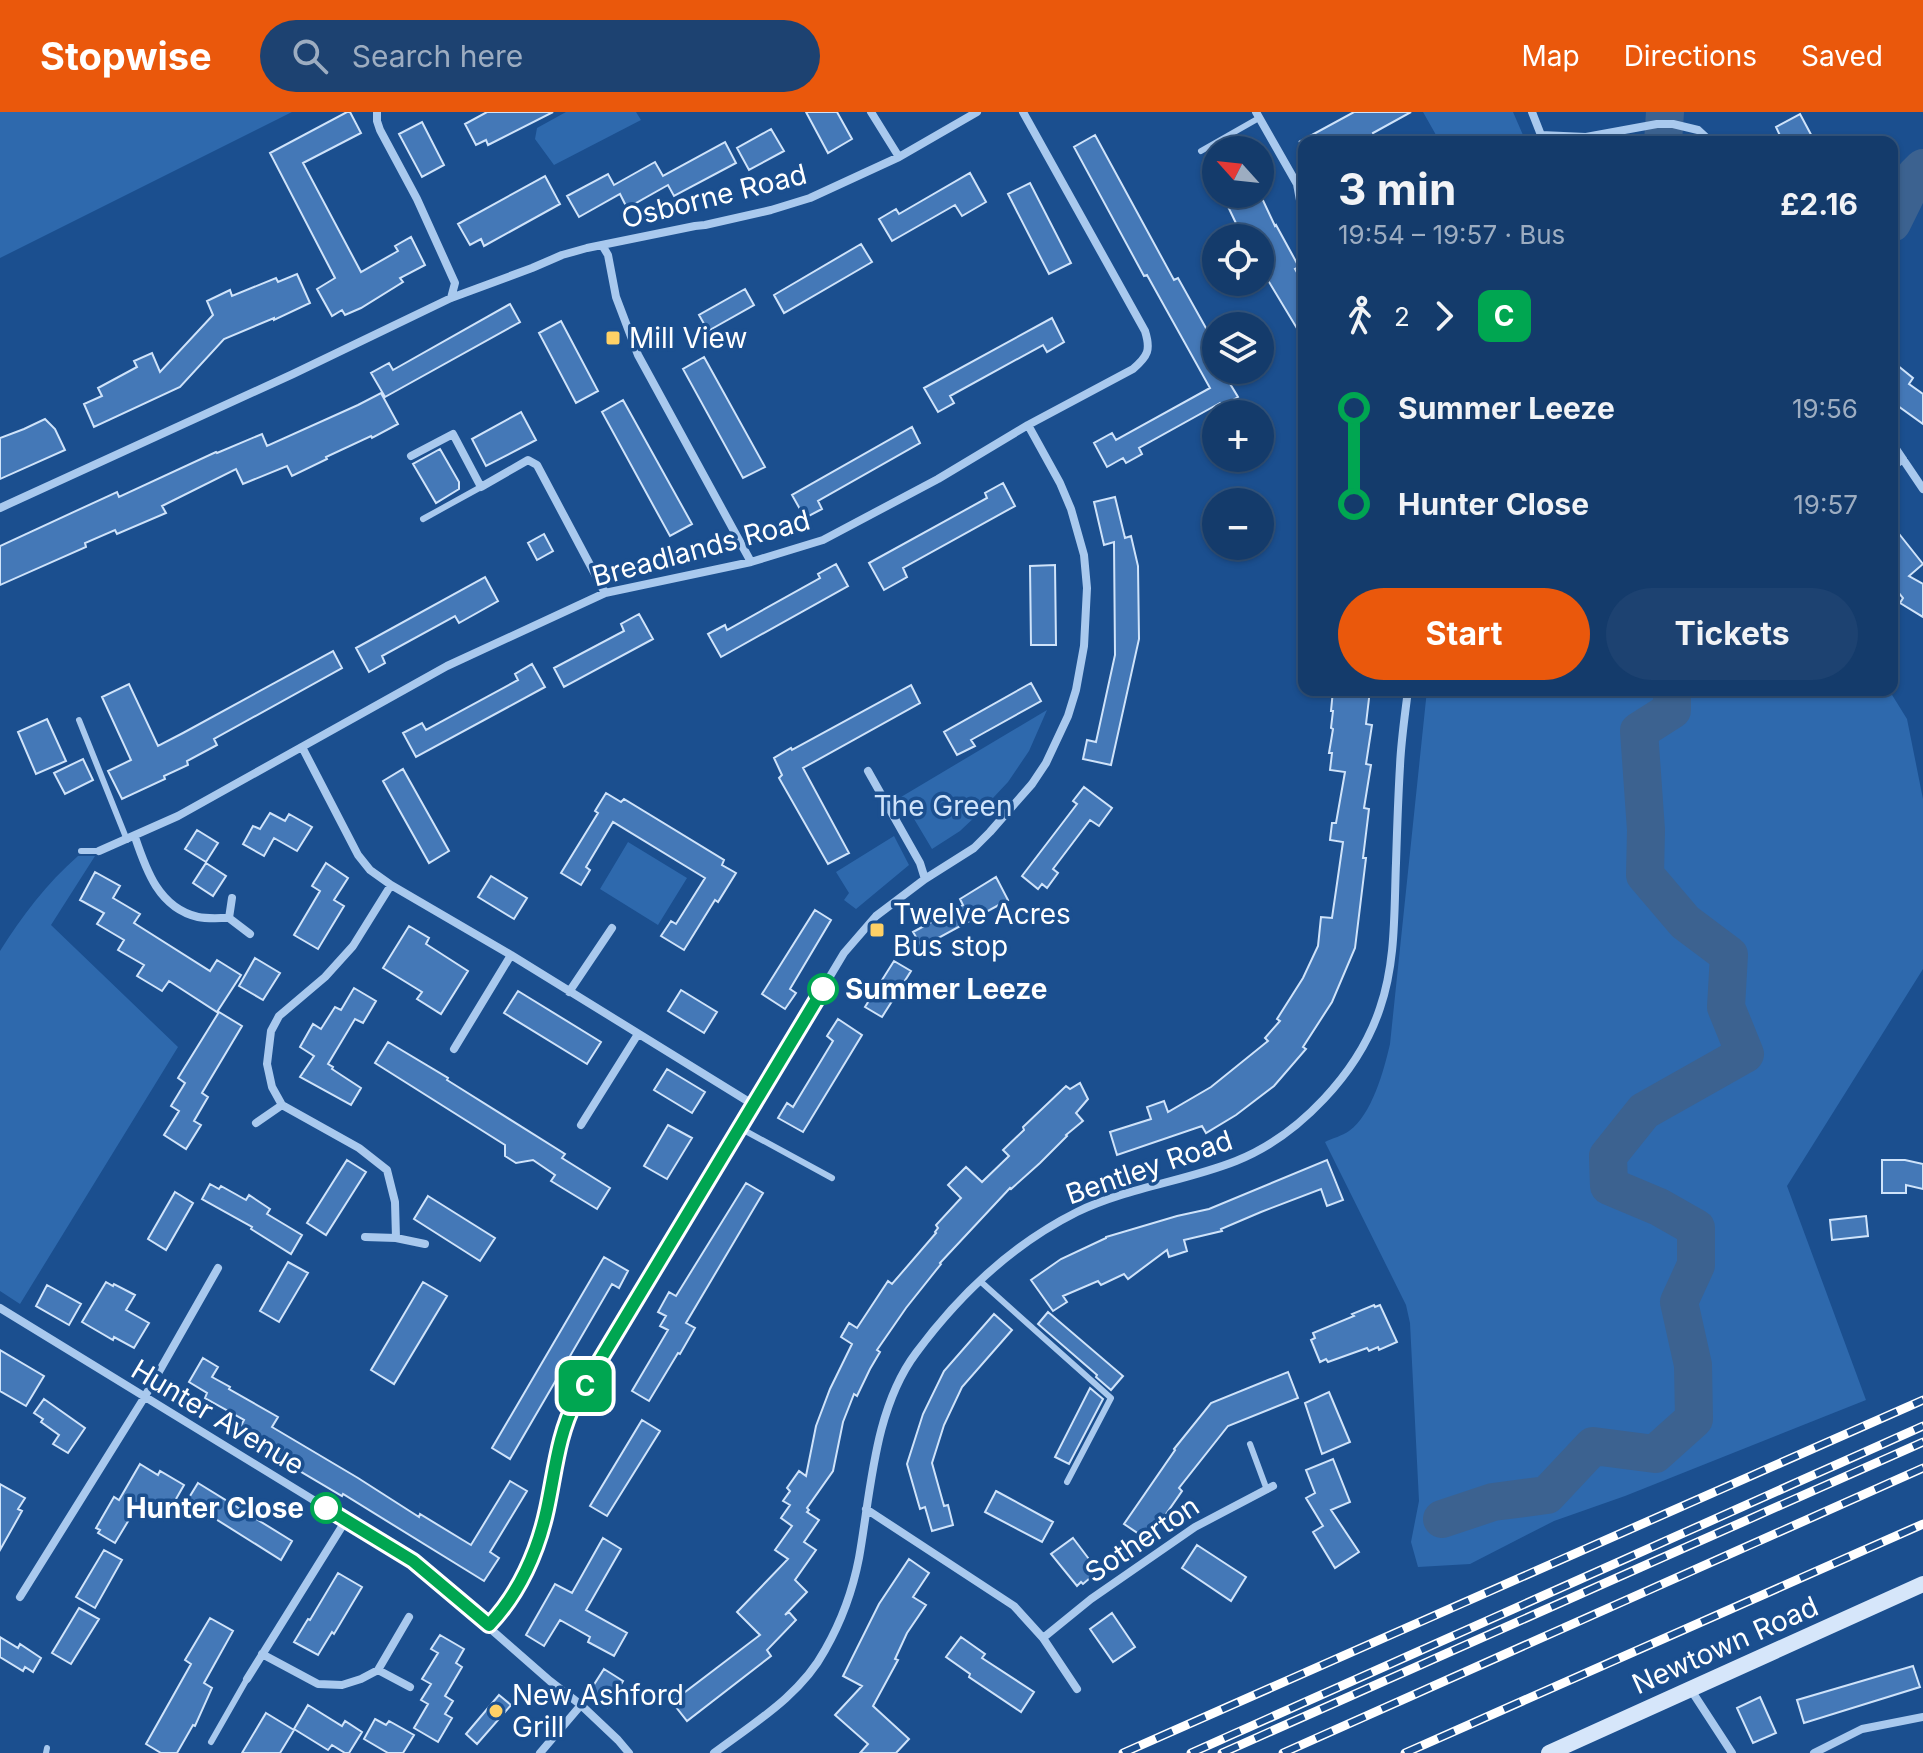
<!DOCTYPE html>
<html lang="en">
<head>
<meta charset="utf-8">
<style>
  :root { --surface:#143b6b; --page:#1d4271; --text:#f1f3f6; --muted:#9dadc1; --line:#33557e; --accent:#ea580c }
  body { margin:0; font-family:Inter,sans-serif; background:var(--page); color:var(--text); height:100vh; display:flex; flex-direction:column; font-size:30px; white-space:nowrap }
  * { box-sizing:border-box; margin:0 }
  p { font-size:26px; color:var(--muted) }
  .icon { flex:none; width:44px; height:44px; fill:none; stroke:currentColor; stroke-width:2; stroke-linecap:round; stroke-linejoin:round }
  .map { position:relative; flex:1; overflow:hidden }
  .sheet { position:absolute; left:1298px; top:24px; width:600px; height:560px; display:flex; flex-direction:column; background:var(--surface); border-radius:16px; box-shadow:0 2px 6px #0004,0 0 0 2px var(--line) }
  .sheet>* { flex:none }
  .badge { padding:0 16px; border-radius:12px; font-size:28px; line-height:52px }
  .needle { width:52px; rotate:297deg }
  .buttons { position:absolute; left:1202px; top:24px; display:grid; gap:16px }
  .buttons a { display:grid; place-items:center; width:72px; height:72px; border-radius:50%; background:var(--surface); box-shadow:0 2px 6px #0004,0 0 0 2px var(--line); font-size:40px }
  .map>.badge { position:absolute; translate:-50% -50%; box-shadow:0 0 0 4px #fff }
  .legs { display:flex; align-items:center; gap:12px; height:88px; padding:0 40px; font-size:26px }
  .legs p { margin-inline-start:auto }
  .summary { display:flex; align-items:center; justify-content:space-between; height:136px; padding:0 40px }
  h1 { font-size:44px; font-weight:700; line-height:60px }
  .primary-button { display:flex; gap:16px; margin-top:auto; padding:16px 40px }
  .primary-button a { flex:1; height:92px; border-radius:48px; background:var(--accent); color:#fff; font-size:32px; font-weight:700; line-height:92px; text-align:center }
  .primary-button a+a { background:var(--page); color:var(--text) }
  ul { padding:0 40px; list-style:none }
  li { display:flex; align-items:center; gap:28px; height:96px; font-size:30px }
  li i { display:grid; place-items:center; width:12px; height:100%; margin:0 10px; background:currentColor }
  li i::after { content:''; width:20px; height:20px; margin:-10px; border:6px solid; border-radius:50%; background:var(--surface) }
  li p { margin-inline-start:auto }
  li:first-child i { background:linear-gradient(#0000 50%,currentColor 0) }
  li:last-child i { background:linear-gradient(currentColor 50%,#0000 0) }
  header { display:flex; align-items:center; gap:48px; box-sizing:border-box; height:112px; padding:0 40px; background:var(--accent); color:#fff }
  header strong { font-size:38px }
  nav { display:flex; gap:44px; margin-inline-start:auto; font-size:28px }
  .search { width:560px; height:72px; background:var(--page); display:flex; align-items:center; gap:20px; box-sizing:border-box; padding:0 28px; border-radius:44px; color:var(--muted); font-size:30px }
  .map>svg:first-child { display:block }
  .green { fill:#2e69ad }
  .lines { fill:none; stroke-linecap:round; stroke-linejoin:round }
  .river { stroke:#3c6290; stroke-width:38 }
  .building { fill:#4478b7; stroke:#cfe3fa; stroke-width:2 }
  .lane { stroke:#a9c9ee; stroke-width:6 }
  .street { stroke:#a9c9ee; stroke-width:8 }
  .secondary { stroke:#d6e6fa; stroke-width:16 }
  .rail-casing { stroke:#fff; stroke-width:9 }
  .rail { stroke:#1b4f8f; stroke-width:6; stroke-dasharray:18; stroke-linecap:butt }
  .line-1-casing { stroke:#fff; stroke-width:18 }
  .line-1 { stroke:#00a651; stroke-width:12 }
  .poi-dot { fill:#ffd166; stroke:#1b4f8f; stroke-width:3 }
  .stop-1-dot { fill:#fff; stroke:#00a651; stroke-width:4 }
  .labels { text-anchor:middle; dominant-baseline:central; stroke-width:7; stroke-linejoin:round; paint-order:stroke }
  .street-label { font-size:28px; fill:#fff; stroke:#1b4f8f }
  .poi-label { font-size:28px; fill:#fff; stroke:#1b4f8f; text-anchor:start }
  .park-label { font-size:28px; fill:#cfe3fa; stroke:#1b4f8f }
  .stop-label { font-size:28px; font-weight:bold; fill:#fff; stroke:#1b4f8f; text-anchor:start }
</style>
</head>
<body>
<header>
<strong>Stopwise</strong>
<div class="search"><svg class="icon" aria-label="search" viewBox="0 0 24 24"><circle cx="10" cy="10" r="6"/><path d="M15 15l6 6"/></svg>Search here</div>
<nav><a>Map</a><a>Directions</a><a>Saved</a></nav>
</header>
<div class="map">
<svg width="1923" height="1641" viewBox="0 0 1923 1641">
  <rect width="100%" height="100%" fill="#1b4f8f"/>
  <path class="green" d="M0,0H292L0,146Z
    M566,0H636L641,8L554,53L535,27L537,16Z
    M1423,0H1513L1526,30H1440Z
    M1427,578H1889L1907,607L1923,687V857L1787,1074L1866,1288L1625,1384L1554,1409L1470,1452L1418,1455L1411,1430L1419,1389L1410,1211L1406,1193L1325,1030C1333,1026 1342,1024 1349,1019C1372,1003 1384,958 1390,932Z
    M1047,598L1029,639L1008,670L977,703L960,719L932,737L901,685Z
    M894,724L909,753L856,797L844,788L849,781L836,760Z
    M628,730L687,766L658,813L600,777Z
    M78,744H95L51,813L178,935L20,1192L0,1179V839C22,804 47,771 78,744Z"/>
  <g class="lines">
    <path class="river" d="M1663,30L1665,0
      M1892,111L1915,64L1923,56
      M1442,1407L1493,1390L1547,1383L1593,1334L1655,1342L1694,1307L1693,1253L1679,1190L1696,1153V1116L1659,1095L1609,1074L1608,1044L1644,999L1745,942L1726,895L1729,843L1685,810L1645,763L1646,718L1639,619L1672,598V578"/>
  </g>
  <path class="building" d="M347,0H350L361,21L303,51L361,160L398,139L395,134L411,125L425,153L400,166L403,170L361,196L345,203L342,198L332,204L317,177L335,166L270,41Z
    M487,0H553L488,33L486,28L476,33L465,12Z
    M806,0H837L852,27L828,41Z
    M1354,0H1411L1373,21L1375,25L1365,30H1299Z
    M1800,2L1815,30H1783L1776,15Z
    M422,10L444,53L422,65L399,22Z
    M771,17L784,39L749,58L737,36Z
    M1095,23L1174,168L1178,166L1216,234V258H1250L1229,270L1238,285L1222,294L1220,291L1139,336L1142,342L1126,351L1123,346L1107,355L1094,331L1112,321L1116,328L1210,276L1147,163L1144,164L1074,35Z
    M725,30L736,51L674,84L668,73L627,96L620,82L579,105L567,84L608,62L614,73L655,50L663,64Z
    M970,61L986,90L962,104L955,93L892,129L879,107L896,97L899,102Z
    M545,64L560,92L484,134L481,127L470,133L458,112Z
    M1030,71L1071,151L1049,162L1008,82Z
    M1222,82H1260L1275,114L1276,113L1299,155L1295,157L1304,173V228L1260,155V126H1243Z
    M861,132L872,150L784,201L774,183Z
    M297,162L310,191L274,208V206L224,227L180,275L94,315L84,292L102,284L98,276L137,255L134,249L152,241L160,260L213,203L207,189L230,178L232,184L276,166L278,170Z
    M745,177L754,193L708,219L699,203Z
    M510,192L520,210L385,285L371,261L389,251L393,258Z
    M1052,206L1064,230L1047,240L1043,233L950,284L954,291L938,300L924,276Z
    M561,209L598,279L576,291L539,221Z
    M704,245L765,355L743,366L683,257Z
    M1892,249L1913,266L1909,272L1923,282V312L1898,294V292L1895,290L1892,293Z
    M381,281L398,312L372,326L371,324L326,345L327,347L292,364L287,354L243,372L236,357L162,394L166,401L117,422L115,418L85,431L86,435L0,473V434L117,380L119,385L216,340L217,341L262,322L267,334L358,293Z
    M623,288L692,412L670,424L602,300Z
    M521,300L536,328L486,354L472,327Z
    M45,307L55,317L65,338L0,367V326L24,317Z
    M912,315L920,331L818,389L822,397L805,406L792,383Z
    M440,337L459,370V377L436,391L413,352Z
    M1003,371L1015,394L903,456L907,465L884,478L869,451L987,386L985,381Z
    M1115,385L1125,426L1131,424L1138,454L1139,527L1111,653L1083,647L1087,628L1096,630L1115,543L1114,430L1104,433L1094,390Z
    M1892,413L1923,452L1909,464L1923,472V505L1900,491L1903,486L1894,475L1892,476Z
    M544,422L553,439L537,448L528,431Z
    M836,452L848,474L721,545L708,522L725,513L727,518L820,466L818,462Z
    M1055,453L1056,533H1031L1030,454Z
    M485,465L498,489L459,511L455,504L382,544L385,551L369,560L356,536Z
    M639,502L653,527L564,575L554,556L624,519L621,512Z
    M333,539L342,556L214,627L217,633L187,649L188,653L164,664L165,667L122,687L108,659L131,648L102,585L129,572L158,634L183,621Z
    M532,552L545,575L416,645L403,621L422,611L426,618L518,568L515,562Z
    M1031,571L1041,589L971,628L975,634L957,643L944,620Z
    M911,573L920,591L803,656L849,741L828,752L779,666L782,663L774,646L791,636L792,638Z
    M1333,578H1370L1366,612L1372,613L1366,652L1371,653L1364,696L1369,697L1363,746H1366L1355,836L1332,890L1303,935L1306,937L1274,974L1236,1003L1206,1021L1202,1014L1117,1043L1110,1020L1151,1007L1147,995L1164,989L1168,1000L1211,975L1268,929L1265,926L1280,909L1277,907L1303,866L1318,834L1321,805L1332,806L1343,730L1330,728L1332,711H1336L1345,660L1330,658L1332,641H1329L1333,617L1331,616L1333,599H1331Z
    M47,607L66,649L36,662L18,620Z
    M83,647L93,668L65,682L54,661Z
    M403,657L449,739L429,751L383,669Z
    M1084,675L1112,696L1099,714L1090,708L1053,757L1058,761L1047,776L1042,772L1038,777L1022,764L1077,692L1073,689Z
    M606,681L621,690L624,687L724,748L722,753L736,761L718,790L715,788L684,838L661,824L671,809L676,812L705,766L613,710L586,755L590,758L581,773L561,761L598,701L595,699Z
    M270,701L285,709L289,702L312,715L297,739L274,726L264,744L243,732L253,714L260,717Z
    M197,718L218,731L206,750L185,737Z
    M206,751L226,764L213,784L193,771Z
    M326,751L348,766L334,788L344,794L318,837L294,823L320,779L312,774Z
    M95,760L120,774L113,786L140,802L134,811L210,859L217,848L241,863L217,900L169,869L162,879L137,864L144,853L118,838L124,828L97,812L104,801L80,788Z
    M491,764L527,786L514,807L478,785Z
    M996,765L1008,788L922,835L913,820L963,793L960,787Z
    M815,798L831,808L790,877L796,881L785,897L762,882Z
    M409,814L429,826L426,832L468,859L441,902L417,887L422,880L383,856Z
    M255,846L280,861L263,888L239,874Z
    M894,849L911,859L882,905L865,895Z
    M354,876L376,889L363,911L355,907L328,952L333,955L332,957L361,976L351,993L300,965L314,944L300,935L313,912L321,917L335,895L341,898Z
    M681,878L717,900L704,921L668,899Z
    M518,879L601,930L587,952L504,901Z
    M219,900L242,914L202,981L208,985L194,1009L201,1013L186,1037L164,1023L179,999L171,994L185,971L178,966Z
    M838,907L862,923L803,1020L778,1006L787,991L793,995L833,929L827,924Z
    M388,930L448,966L447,968L565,1042L562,1046L610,1076L597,1097L551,1069L555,1063L533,1048L516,1051L505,1044V1033L375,951Z
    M667,957L705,980L692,1001L654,978Z
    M1080,971L1088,987L1076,1001L1083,1009L1066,1023L1067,1024L1040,1051L1011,1077L1010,1076L940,1151L941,1152L906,1196L877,1238L880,1240L870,1257L857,1284L854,1282L843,1310L833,1359L807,1396L809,1398L807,1400L819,1408L804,1430L816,1438L795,1468L807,1480L785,1503L789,1500L796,1508L767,1538L771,1544L687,1609L672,1590L760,1523L737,1500L788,1447L775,1438L792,1414L781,1406L790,1393L783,1389L790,1379L787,1376L799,1359L806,1364L816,1314L830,1277L852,1232L841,1225L849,1211L857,1216L888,1169L892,1172L936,1121L935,1120L938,1116L936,1113L961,1086L948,1073L966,1055L982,1070L1009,1044L1003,1038L1024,1018L1023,1015L1066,974L1070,977Z
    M668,1013L692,1026L667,1067L644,1054Z
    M347,1048L366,1060L326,1123L307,1111Z
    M1327,1048L1343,1088L1327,1094L1321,1077L1261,1100L1221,1117L1222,1119L1184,1128L1187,1139L1169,1145L1167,1138L1128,1167L1124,1162L1101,1173L1098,1169L1063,1184L1067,1190L1053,1199L1031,1168L1061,1147L1106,1126V1125L1177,1104L1209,1097Z
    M1882,1048H1905L1923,1052V1077L1906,1073V1081H1882Z
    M746,1071L763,1081L686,1211L695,1216L680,1242L678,1241L649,1289L632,1279L668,1218L660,1214L666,1204L658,1200L669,1180L676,1184Z
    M210,1072L219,1077L221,1074L246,1088L249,1083L270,1097L267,1102L302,1123L291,1142L251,1117L252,1115L202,1087Z
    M175,1080L193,1091L166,1138L148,1127Z
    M428,1084L495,1126L480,1149L414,1107Z
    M1866,1104L1868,1124L1832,1128L1830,1108Z
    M604,1145L628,1159L619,1176L612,1172L510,1347L492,1336Z
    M288,1150L308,1161L279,1210L260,1199Z
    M106,1170L113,1174L114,1172L135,1183L126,1198L149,1211L134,1236L114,1225L113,1228L82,1210Z
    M423,1170L447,1184L394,1272L371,1258Z
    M47,1173L81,1192L69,1213L36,1194Z
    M1374,1193L1375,1195L1380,1193L1397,1230L1379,1238L1378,1235L1369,1239L1367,1236L1328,1250L1326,1247L1320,1250L1311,1228L1315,1226L1313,1221L1354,1204L1352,1202Z
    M1048,1200L1123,1264L1111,1278L1096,1265L1097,1263L1038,1212Z
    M994,1202L1012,1218L962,1275L944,1313L932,1351L944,1394L948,1393L953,1413L932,1419L925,1395L920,1397L907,1352L923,1302L944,1259Z
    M0,1238L44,1264L26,1294L0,1279Z
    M203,1246L218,1255L212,1265L230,1275L229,1277L278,1305L272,1315L358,1366L419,1405L420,1402L471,1433L510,1369L527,1379L490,1440L499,1446L484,1469L343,1382L342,1384L293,1355L294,1353L237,1321L244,1308L205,1286L207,1281L189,1270Z
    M1288,1260L1298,1286L1228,1314L1179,1376L1182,1379L1148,1428L1124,1412L1175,1338L1174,1337L1211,1291Z
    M1090,1276L1103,1287L1069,1352L1055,1345Z
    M1329,1280L1350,1330L1322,1342L1305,1291Z
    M44,1287L85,1316L68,1341L53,1332L59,1323L41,1310L43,1307L34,1301Z
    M642,1308L660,1319L607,1404L590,1394Z
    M1333,1347L1350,1390L1331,1398L1359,1440L1335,1456L1313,1420L1323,1414L1306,1386L1315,1381L1306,1358Z
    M140,1352L158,1363L160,1359L184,1373L168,1401L142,1386L115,1431L98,1421L100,1418L96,1416L114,1385L119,1388Z
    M198,1371L292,1429L281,1448L187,1389Z
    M0,1372L25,1386L18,1397L22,1399L0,1438Z
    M996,1379L1053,1410L1042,1430L985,1400Z
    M603,1426L621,1437L586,1498L627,1521L614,1544L588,1530L590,1525L560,1508L544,1534L526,1523L555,1472L572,1481Z
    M1073,1426L1098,1459L1083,1472L1081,1470L1077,1474L1051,1442Z
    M1197,1433L1246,1465L1231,1489L1182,1456Z
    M104,1438L122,1448L95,1496L76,1485Z
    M909,1447L929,1461L913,1485L926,1493L907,1521L895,1547L898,1548L873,1594L909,1627L896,1641H860L868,1632L835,1603L862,1574L843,1564L879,1492Z
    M338,1461L362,1475L334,1522L332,1520L318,1543L294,1530L308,1507L310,1508Z
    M79,1496L99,1507L71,1552L52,1541Z
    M1112,1501L1135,1535L1113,1550L1090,1517Z
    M210,1506L233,1519L204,1571L212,1576L195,1614L193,1613L177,1641H161L146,1632L191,1552L185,1548Z
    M440,1523L464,1537L456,1551L462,1555L445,1584L453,1589L445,1602L452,1606L438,1630L414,1616L428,1592L421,1588L431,1572L422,1567L438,1541L431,1537Z
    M0,1525L18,1536L20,1532L41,1546L33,1560L25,1555L23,1559L0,1545Z
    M961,1525L985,1542L982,1546L1034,1580L1021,1600L969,1565L970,1562L946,1545Z
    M1913,1554L1920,1575L1804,1611L1797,1588Z
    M604,1557L623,1569L607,1595L588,1582Z
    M499,1583L511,1593L477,1632L466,1622Z
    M1760,1585L1776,1621L1753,1631L1737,1596Z
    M308,1593L342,1614L345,1609L362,1620L349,1641H345L332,1633L328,1638L294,1617Z
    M266,1601L294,1618L280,1641H242Z
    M375,1607L386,1613L389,1609L414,1623L403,1641H388L364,1627Z"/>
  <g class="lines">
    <path class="lane" d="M1201,39L1259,6
      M423,407L481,375
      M79,608L127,728
      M81,739H99
      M740,1016L832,1066
      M980,1169L1111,1286L1067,1370
      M1250,1332L1267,1378
      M211,1630L247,1567
      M46,1641L47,1636"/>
    <path class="street" d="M377,0V9L380,18L417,87L455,171L451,186
      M871,0L899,45
      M1256,0L1297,72L1304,110
      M1532,0L1541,23L1542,30
      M1541,23L1586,25L1657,12H1673L1698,18L1711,30
      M602,133L608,143L616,185L638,243L751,450
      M1892,331L1923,377
      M411,344L453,322L481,375L528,348L537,353L605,481
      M1892,355L1903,347
      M0,396L293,262L451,186L532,156L562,143L587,136L695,114L705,113L771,98L810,86L899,45L977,0
      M302,635L358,743L370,758L391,773L511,843L754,993
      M868,659L920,751L925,767
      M135,725C146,758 159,796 198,805C207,807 219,806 229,806L232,786
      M99,739L178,704L447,554L605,481L751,450L823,428L938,367L1028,313L1133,257C1148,244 1151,238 1145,219L1023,0
      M391,773L353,834L325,865L279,904L271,919L267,952L272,975L282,993L359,1036L387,1058L395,1090L396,1126
      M229,806L250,822
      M569,880L612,816
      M454,937L511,843
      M256,1011L282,993
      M581,1013L638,922
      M365,1125L396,1126L425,1132
      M0,1196L413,1449L550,1569L581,1593L618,1628L629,1641
      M866,1397L1014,1494L1043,1526L1077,1577
      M20,1485L144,1286L218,1156
      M489,1513C519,1483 538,1439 547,1397C555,1360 559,1323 576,1288L844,841L876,804L925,767L974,736L990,720L1032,672L1046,651L1068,604L1076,578L1084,534L1087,476L1084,443L1071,397L1060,371L1028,313
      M1043,1526L1091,1487L1195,1415L1273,1374
      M262,1542L318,1572L342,1573L361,1567L378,1558L409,1505
      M378,1558L410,1575
      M247,1567L346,1408
      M1691,1578L1732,1641
      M540,1641L581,1593
      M714,1641C754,1611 801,1583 825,1538C841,1510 853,1477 859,1446C871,1379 874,1297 916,1241C959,1183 1013,1132 1077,1100C1126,1076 1186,1069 1236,1049C1299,1024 1359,960 1380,896C1396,850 1394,800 1396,751C1397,719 1398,687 1400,654C1401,629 1405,603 1408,578
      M1814,1641L1862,1617L1923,1605"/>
    <path class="secondary" d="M1549,1641L1923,1472"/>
    <g class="rail-casing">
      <path id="rail" d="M1123,1641L1923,1288
        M1191,1641L1923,1314
        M1222,1641L1923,1330
        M1283,1641L1923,1356
        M1405,1641L1923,1412"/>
    </g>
    <use href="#rail" class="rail"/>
  </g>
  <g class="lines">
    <g class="line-1-casing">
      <path id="line-1" d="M326,1396L413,1449L489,1513C519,1482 538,1439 547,1397C555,1360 558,1322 576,1288L823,877"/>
    </g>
    <use href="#line-1" class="line-1"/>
  </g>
  <g class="poi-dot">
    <rect x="605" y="218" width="16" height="16" rx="4"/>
    <rect x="869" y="810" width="16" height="16" rx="4"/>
    <circle cx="496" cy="1599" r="8"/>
  </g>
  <g class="stop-1-dot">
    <circle cx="823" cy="877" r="14"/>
    <circle cx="326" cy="1396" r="14"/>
  </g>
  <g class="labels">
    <g class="street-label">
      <text transform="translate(714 84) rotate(-14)">Osborne Road</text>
      <text transform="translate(701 436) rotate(-15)">Breadlands Road</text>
      <text transform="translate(1149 1055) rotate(-19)">Bentley Road</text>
      <text transform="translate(218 1305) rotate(31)">Hunter Avenue</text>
      <text transform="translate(1142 1427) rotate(-34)">Sotherton</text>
      <text transform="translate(1725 1533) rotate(-24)">Newtown Road</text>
    </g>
    <g class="poi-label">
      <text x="629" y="226">Mill View</text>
      <text x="893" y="802">Twelve Acres<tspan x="893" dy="32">Bus stop</tspan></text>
      <text x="512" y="1583">New Ashford<tspan x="512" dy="32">Grill</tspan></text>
    </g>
    <g class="park-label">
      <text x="943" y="694">The Green</text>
    </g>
    <g class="stop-label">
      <text x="845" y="877">Summer Leeze</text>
      <text x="304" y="1396" text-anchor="end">Hunter Close</text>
    </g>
  </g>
</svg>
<div class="buttons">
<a><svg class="needle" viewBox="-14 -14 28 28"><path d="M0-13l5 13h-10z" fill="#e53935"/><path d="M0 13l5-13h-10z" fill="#9dadc1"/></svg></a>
<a><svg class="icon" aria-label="locate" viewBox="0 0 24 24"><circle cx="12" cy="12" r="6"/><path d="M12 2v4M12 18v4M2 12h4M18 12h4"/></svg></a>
<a><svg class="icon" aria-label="layers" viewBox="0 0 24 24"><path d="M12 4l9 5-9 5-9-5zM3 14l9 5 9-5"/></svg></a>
<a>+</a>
<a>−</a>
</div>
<b class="badge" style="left:585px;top:1274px;background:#00a651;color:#fff">C</b>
<section class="sheet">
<div class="summary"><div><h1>3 min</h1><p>19:54 – 19:57 · Bus</p></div><b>£2.16</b></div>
<div class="legs"><svg class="icon" aria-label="walk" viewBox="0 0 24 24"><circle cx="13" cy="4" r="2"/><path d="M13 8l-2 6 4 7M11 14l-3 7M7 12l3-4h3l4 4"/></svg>2<svg class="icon" aria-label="forward" viewBox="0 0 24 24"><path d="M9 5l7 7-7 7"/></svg><b class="badge" style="background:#00a651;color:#fff">C</b></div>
<ul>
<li><i style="color:#00a651"></i><b>Summer Leeze</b><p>19:56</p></li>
<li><i style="color:#00a651"></i><b>Hunter Close</b><p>19:57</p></li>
</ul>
<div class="primary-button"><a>Start</a><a>Tickets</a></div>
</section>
</div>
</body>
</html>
